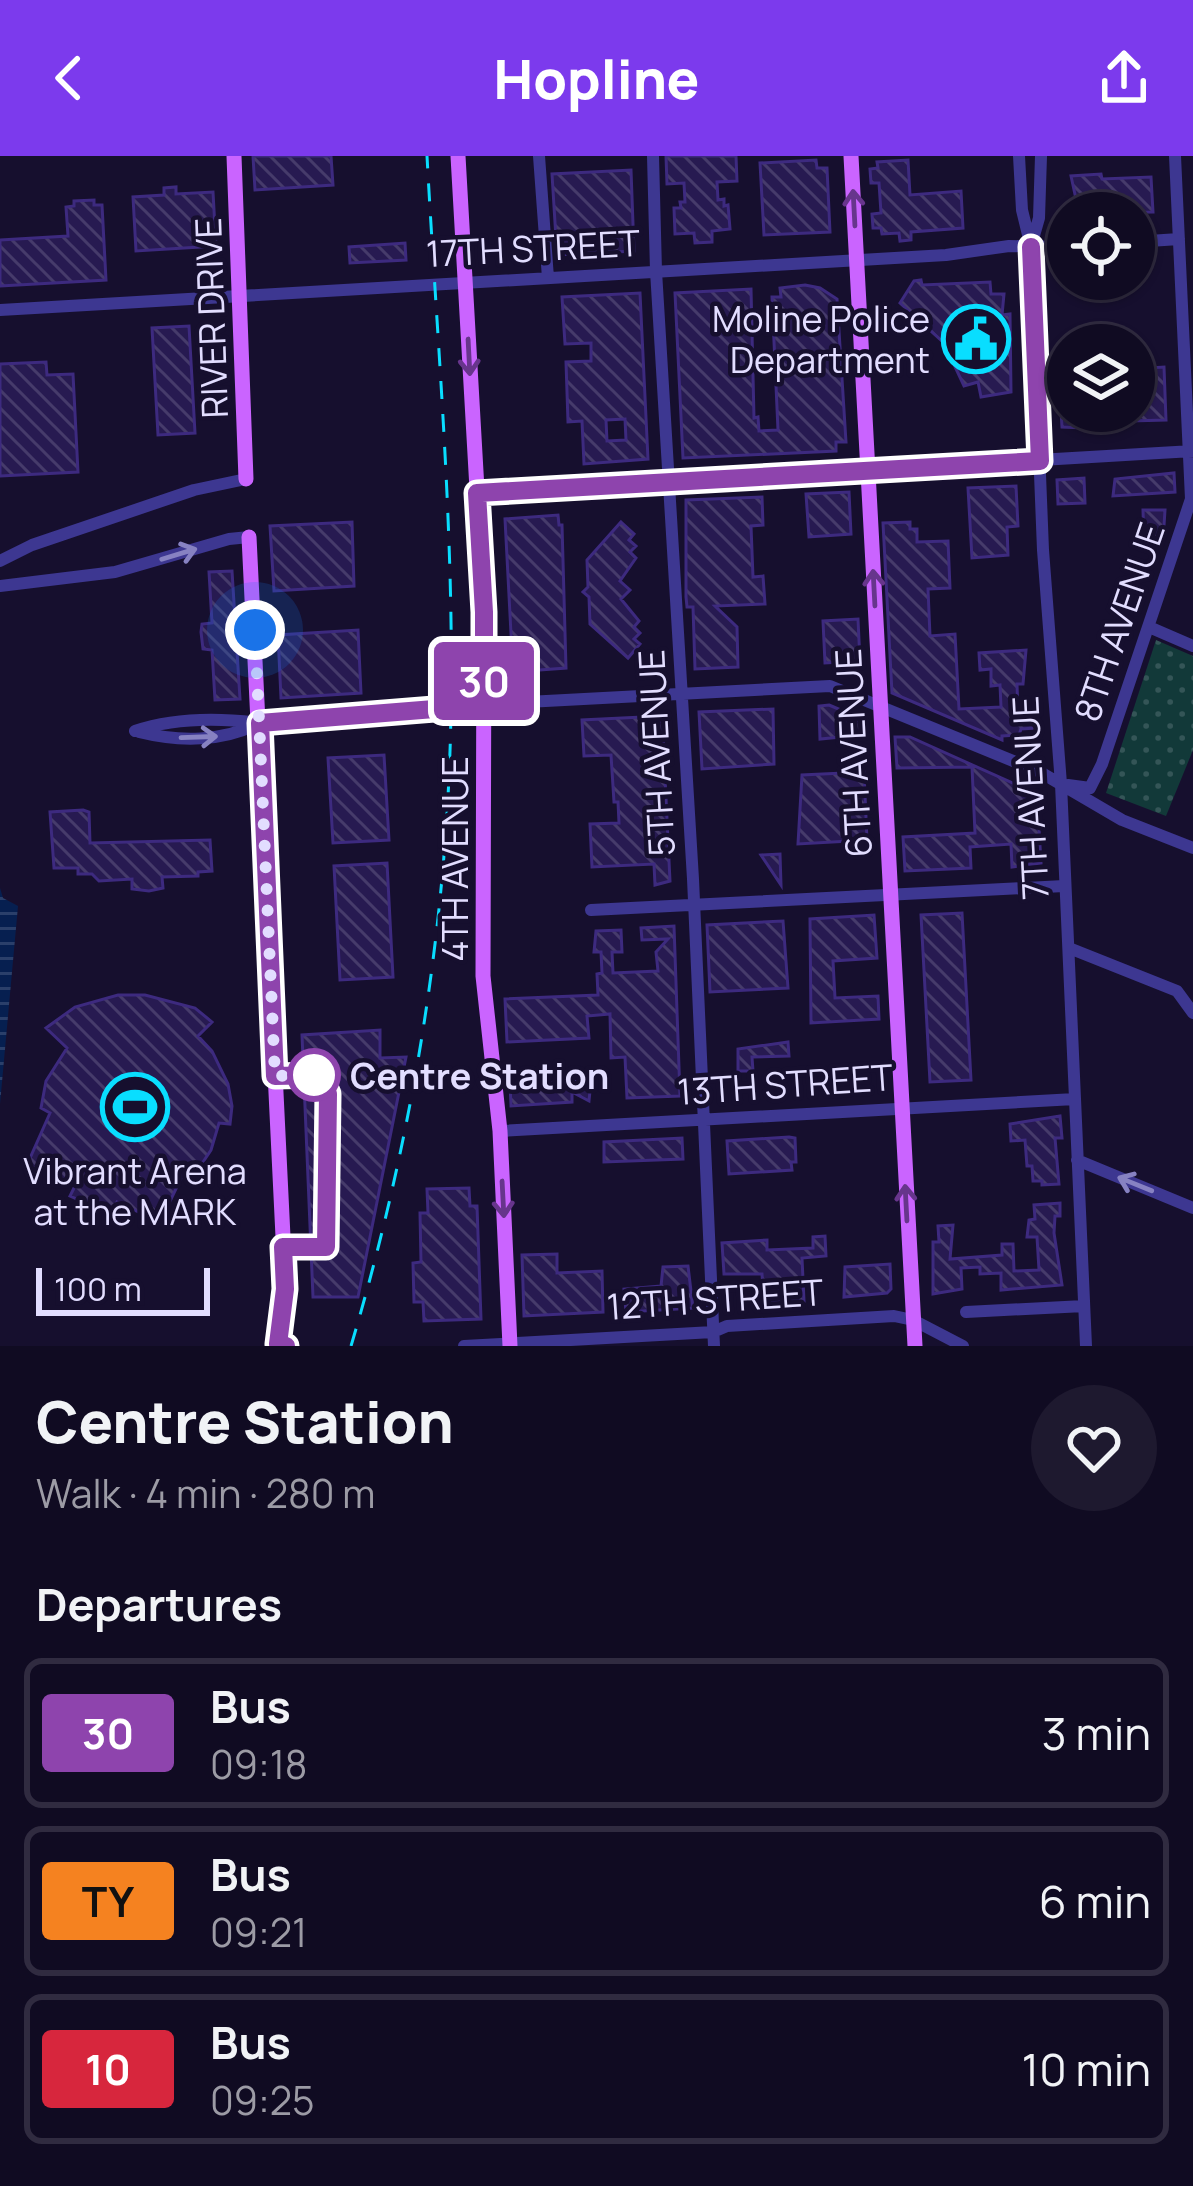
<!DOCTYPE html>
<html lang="en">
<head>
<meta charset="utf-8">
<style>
  :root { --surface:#100b22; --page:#1e192f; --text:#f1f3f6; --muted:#9c9ba5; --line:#302b40; --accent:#7c3aed }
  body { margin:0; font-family:Manrope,sans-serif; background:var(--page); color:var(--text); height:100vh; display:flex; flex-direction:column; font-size:45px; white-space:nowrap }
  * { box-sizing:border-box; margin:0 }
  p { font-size:39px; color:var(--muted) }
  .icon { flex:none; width:66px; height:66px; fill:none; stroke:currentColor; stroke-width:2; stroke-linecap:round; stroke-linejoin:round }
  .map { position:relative; height:1190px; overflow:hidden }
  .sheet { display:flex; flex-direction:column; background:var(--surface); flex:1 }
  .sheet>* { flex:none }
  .badge { padding:0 24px; border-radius:9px; font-size:42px; line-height:78px }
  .fabs { position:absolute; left:1047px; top:36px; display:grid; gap:24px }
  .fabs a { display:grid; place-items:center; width:108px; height:108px; border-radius:50%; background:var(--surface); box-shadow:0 3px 9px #0004,0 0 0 3px var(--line); font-size:60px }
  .scale { position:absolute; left:36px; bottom:30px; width:174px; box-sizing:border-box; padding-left:12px; border:6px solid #e2ddff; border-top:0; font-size:33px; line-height:42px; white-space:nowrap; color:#e2ddff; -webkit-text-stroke:9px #160f2e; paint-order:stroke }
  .you { position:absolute; width:60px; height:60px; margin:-30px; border:9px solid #fff; border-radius:50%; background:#1a73e8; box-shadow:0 0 0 18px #1a73e833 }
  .map>.badge { position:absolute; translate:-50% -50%; box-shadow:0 0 0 6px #fff }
  h2 { padding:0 36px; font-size:45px; line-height:108px }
  .round { display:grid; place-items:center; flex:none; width:126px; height:126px; border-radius:63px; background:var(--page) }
  .headline { display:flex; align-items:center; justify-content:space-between; height:204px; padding:0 36px }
  h1 { font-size:57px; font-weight:800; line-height:90px }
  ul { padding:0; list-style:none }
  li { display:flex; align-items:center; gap:36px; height:150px; margin:0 24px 18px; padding:0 12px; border:6px solid var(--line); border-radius:18px }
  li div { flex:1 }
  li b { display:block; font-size:45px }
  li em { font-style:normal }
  li .badge { min-width:132px; font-weight:700; text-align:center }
  header { display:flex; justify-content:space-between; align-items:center; height:156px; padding:0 36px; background:var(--accent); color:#fff; font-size:54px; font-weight:800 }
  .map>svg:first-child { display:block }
  .park { fill:url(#park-dots) }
  .water { fill:url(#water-rules) }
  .building { fill:url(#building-back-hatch); stroke:#3d2a7f; stroke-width:3; fill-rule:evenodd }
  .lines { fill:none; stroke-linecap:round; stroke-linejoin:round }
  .minor { stroke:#3d3791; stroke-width:12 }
  .major { stroke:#ca64ff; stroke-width:15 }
  .rail { stroke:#09deff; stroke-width:3; stroke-dasharray:18 15; stroke-linecap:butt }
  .oneway { stroke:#67358c }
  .oneway2 { stroke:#8782c2 }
  .line-casing { stroke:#fff; stroke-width:27 }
  .line { stroke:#8e44ad; stroke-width:18 }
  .walk { stroke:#e2ddff; stroke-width:12; stroke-dasharray:0 21.6 }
  .stop-dot { fill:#fff; stroke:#8e44ad; stroke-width:6 }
  .labels { text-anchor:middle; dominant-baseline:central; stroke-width:9; stroke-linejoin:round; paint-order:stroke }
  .street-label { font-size:36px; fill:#e2ddff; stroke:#160f2e }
  .poi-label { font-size:36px; fill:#e2ddff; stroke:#160f2e; text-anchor:end }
  .stop-label { font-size:36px; font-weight:bold; fill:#e2ddff; stroke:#160f2e; text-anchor:start }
</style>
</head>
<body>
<header><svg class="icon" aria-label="back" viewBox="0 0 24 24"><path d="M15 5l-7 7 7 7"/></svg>Hopline<svg class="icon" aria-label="share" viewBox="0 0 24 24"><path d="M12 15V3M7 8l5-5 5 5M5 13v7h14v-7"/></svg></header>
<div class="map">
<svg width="1193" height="1190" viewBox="0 0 1193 1190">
  <defs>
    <pattern id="park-dots" width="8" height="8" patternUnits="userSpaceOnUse" patternTransform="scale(3)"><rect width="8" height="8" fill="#123939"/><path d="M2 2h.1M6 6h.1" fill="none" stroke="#345557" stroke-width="1.8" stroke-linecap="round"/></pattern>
    <pattern id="water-rules" width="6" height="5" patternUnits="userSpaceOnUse" patternTransform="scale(3)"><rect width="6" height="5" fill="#061f50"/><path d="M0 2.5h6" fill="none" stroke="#2a3f6a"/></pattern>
    <pattern id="building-back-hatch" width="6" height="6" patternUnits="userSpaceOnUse" patternTransform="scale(3)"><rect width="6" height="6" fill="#271a51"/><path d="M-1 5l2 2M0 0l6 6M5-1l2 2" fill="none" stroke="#463b6b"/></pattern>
  </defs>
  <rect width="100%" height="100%" fill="#160f2e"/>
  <path class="park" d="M1156,484L1193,500V594L1166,660L1106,637Z"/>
  <path class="water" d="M0,732L3,742L18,750L0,948Z"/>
  <path class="building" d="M253,0H331L333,29L255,34Z
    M666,0H736L737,25L717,26L718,44L724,43V50L728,49L730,73L712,75V86L695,87L694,77L675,78L674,52H681L680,46H685L684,27L667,28Z
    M816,4L817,12H827L830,76L764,79L760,7Z
    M908,4L910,39L961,35L963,72L911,76V84L900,85L899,77L882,78L881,72H873L872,58L881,57L879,27H871L870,13L878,12L877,6Z
    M631,14L634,95L557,99L552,18Z
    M1101,18L1102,23L1151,21L1153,56L1079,57L1071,20Z
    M176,31V38L213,36L216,90L136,95L133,41L164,39V32Z
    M94,44V49H102L106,124L0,130V84L68,80L66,51L74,50V45Z
    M405,87L406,104L350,107L349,91Z
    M921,124L922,129L990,126L991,138H1004L1002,159L1010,158L1011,236L981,241L978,226L964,230L944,187L900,147L914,125Z
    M805,129L820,132L837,143L846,286H836V295L683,302L675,137L751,133L754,262L758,261L759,275L778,274L772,141H781L780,132Z
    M640,137L648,303L584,308L582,265L568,266L566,206L591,205V187L565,188L562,141ZM625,263L626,284L607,285L606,264Z
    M189,170L195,277L158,279L152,172Z
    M46,206L47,219L73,218L78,316L0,320V208Z
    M1164,211L1166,264L1090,266L1084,272L1062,271L1061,255H1134V213Z
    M1174,317L1175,336L1113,340L1115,323Z
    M1084,322L1085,347L1058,348L1057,324Z
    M1016,330L1018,370L1007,371L1008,399L972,402L968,332Z
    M849,336L851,378L809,381L806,338Z
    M762,341L763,369L751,370L753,421L763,420L765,448L715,450L737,471L738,511L695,513L693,451H687L686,441V344Z
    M1143,354H1165L1163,385L1144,386Z
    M558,359L559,369H562L566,512L513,516L505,363Z
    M352,366L354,430L274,435L270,370Z
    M621,366L634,378L629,384L636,390L630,396L636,402L620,425L630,434L621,443L639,465L634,471L640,477L634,483L640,488L628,502L590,468L589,441L583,436L588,431L587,404Z
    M910,366V373H917V386L948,385L950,432L928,433L930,480L955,478L959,553L1001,551L1000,529L991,530V513L980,514L979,497L1026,494L1023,528H1017L1018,557L1035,556V572L1021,573L1019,579L1002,580V584L892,537L883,367Z
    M232,415L240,543L215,544L212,494L203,493L201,476L202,468L212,467L209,416Z
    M858,463L860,505L825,507L823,465Z
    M358,474L361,537L281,542L278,479Z
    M829,549L862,563L863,579L820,583L819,550Z
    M773,553L774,608L702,613L699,556Z
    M662,560L670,725L655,729L654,708L592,711L590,668L619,667L618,646H614L611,599L584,600L582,564Z
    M895,581H910L1037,638L1041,707L1012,711L1011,688L970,691L971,712L905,715L903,681L975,677L972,611L897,612Z
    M384,599L389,684L333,687L328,602Z
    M864,616L867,684L798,688L802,619Z
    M83,654L89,656L90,687L210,684L212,715L198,716V720L162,721L163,732L149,735L132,733V723L99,725L92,718H78V712H54L50,656Z
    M780,698L781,729L761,699Z
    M387,707L393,821L340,824L334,710Z
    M962,757L971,924L930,926L921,759Z
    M874,759L877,802L833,805L835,842L878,840L879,863L811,867L810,763Z
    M783,765L788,832L710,836L707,769Z
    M674,770L680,940L627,942L625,901L611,902L610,858L587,860L589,882L507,886L505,843L598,839L597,818L602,817L601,796H594L596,775L621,774L622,796H612L613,817L658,815L656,796L668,783L642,784L641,772Z
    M118,839H145L195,852L212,866L198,880L212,895L228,928L232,950L230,968L219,967L211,994L195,1018L185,1014L160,1066L117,1046L111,1058L70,1040L76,1028L27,1009L50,957L41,952L46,925L67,892L46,872L75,851Z
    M380,874V902L406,901L358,1141H313L302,879Z
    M788,886L789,900L752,901L753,915H738V893Z
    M591,925L589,945L572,936V946L511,950L510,928Z
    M1060,960L1062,982H1055L1059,1028L1042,1029V1025H1033L1032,1010H1027L1025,984L1011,985L1010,968Z
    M789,981L795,982L796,1006H791L792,1014L729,1018L727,985Z
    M682,982L683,1003L604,1006V986Z
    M469,1032L470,1050H477L481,1163L424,1165L423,1146H414L413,1107L421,1106L420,1057H428L427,1033Z
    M1060,1047V1060H1055L1054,1077L1062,1129L1001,1134V1117L980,1118V1111L961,1112L962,1133L933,1138V1086H939L938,1070L953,1069L950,1103L1002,1099V1088H1013L1014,1115L1039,1114L1037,1081H1027L1029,1064L1035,1063L1034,1049Z
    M825,1080L826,1100L802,1102L804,1145L764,1148L762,1118H724L722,1087L767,1084V1094L813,1092V1081Z
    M557,1098V1117L602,1115L603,1156L524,1160L522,1099Z
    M890,1108L891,1133L887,1137L844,1141L845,1111Z
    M688,1110L693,1152L626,1156L624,1133L661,1130L663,1111Z"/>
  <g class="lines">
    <path class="minor" d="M539,0L548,122
      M653,0L656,115L693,723L714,1190
      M1019,0L1022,54L1031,91L1043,394L1061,628L1086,1190
      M1134,86L1179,83
      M1031,90L1039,62L1041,0
      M0,154L946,99L1009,90L1068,91
      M477,337L1193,295
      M0,405L32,389L194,334L246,323
      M0,430L115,416L229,383L249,381
      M1149,471L1193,490
      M135,575C173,562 220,562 260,567L451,550L830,530L1040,616L1122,664L1193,692
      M139,576C179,586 223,586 259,567
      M1068,629L1090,632L1102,608L1191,343L1175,0
      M591,754L1064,730
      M1069,792L1177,835L1193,857
      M500,975L1075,943
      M1077,1004L1193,1052
      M966,1156L1084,1150
      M464,1190L713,1176L727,1170L894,1160L913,1164L963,1190"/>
    <path class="major" d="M234,0L246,323
      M458,0L484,456L483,820L500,975L510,1190
      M851,0L915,1190
      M249,381L285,1122L277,1190"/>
    <path class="rail" d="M351,1190C412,985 448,768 451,554C454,370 437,184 427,0"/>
  </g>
  <defs><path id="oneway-shaft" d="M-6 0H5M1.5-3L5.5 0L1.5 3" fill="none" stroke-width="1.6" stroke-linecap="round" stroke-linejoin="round" transform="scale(3)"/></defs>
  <g class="oneway">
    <use href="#oneway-shaft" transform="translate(854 52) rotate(-93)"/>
    <use href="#oneway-shaft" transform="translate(469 201) rotate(87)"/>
    <use href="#oneway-shaft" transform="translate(874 432) rotate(-93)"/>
    <use href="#oneway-shaft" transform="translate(503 1043) rotate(87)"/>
    <use href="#oneway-shaft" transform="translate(906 1047) rotate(-93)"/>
  </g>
  <g class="oneway2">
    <use href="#oneway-shaft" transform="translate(179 398) rotate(-17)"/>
    <use href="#oneway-shaft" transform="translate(199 581) rotate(-2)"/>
    <use href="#oneway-shaft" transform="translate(1135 1028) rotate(-158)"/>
  </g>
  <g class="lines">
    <g class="line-casing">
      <path id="line" d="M286,1190L278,1188L285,1133L283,1091H326L328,938L320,919L275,920L260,567L484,549V456L477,337L1040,305L1031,91"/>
    </g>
    <use href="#line" class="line"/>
    <path class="walk" d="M255,474L275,920L314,919"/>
  </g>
  <defs>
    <g id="civic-ring" transform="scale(3.45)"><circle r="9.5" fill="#160f2e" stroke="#09deff" stroke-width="1.5"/><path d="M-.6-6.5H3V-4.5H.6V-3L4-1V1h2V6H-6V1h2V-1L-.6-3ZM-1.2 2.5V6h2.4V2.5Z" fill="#09deff"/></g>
    <g id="stadium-ring" transform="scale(3.45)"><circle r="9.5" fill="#160f2e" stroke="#09deff" stroke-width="1.5"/><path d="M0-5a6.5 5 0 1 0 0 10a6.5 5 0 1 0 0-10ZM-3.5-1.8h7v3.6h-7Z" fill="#09deff"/></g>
  </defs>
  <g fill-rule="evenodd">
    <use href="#civic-ring" x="976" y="183"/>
    <use href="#stadium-ring" x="135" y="951"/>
  </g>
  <circle class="stop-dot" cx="314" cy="919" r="24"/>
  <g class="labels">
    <g class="street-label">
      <text transform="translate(533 92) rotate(-3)">17TH STREET</text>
      <text transform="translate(211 162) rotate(-92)">RIVER DRIVE</text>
      <text transform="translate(1119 466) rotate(-71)">8TH AVENUE</text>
      <text transform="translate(656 597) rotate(-93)">5TH AVENUE</text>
      <text transform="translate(853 597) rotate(-93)">6TH AVENUE</text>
      <text transform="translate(1030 642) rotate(-93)">7TH AVENUE</text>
      <text transform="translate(454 703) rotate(-90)">4TH AVENUE</text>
      <text transform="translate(785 928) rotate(-4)">13TH STREET</text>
      <text transform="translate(715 1143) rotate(-4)">12TH STREET</text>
    </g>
    <g class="poi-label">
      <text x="930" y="162">Moline Police<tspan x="930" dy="41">Department</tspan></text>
      <text x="135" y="1014" text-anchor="middle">Vibrant Arena<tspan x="135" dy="41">at the MARK</tspan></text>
    </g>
    <g class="stop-label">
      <text x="350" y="919">Centre Station</text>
    </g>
  </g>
</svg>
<div class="fabs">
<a><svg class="icon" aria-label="locate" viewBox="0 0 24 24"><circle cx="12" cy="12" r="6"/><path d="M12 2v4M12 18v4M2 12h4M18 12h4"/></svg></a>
<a><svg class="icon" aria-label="layers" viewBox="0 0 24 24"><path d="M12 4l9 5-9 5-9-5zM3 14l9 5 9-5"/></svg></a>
</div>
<div class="scale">100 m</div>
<div class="you" style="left:255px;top:474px"></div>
<b class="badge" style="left:484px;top:525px;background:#8e44ad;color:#fff">30</b>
</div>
<section class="sheet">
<div class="headline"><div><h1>Centre Station</h1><p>Walk · 4 min · 280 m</p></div><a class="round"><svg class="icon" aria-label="heart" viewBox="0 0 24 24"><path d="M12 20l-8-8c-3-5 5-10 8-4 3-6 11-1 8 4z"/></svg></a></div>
<h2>Departures</h2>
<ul>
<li><span class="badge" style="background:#8e44ad;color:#fff">30</span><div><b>Bus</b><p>09:18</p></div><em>3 min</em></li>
<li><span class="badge" style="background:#f58220;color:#111">TY</span><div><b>Bus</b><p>09:21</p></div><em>6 min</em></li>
<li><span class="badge" style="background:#d7263d;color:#fff">10</span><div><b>Bus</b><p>09:25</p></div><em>10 min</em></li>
</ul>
</section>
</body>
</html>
